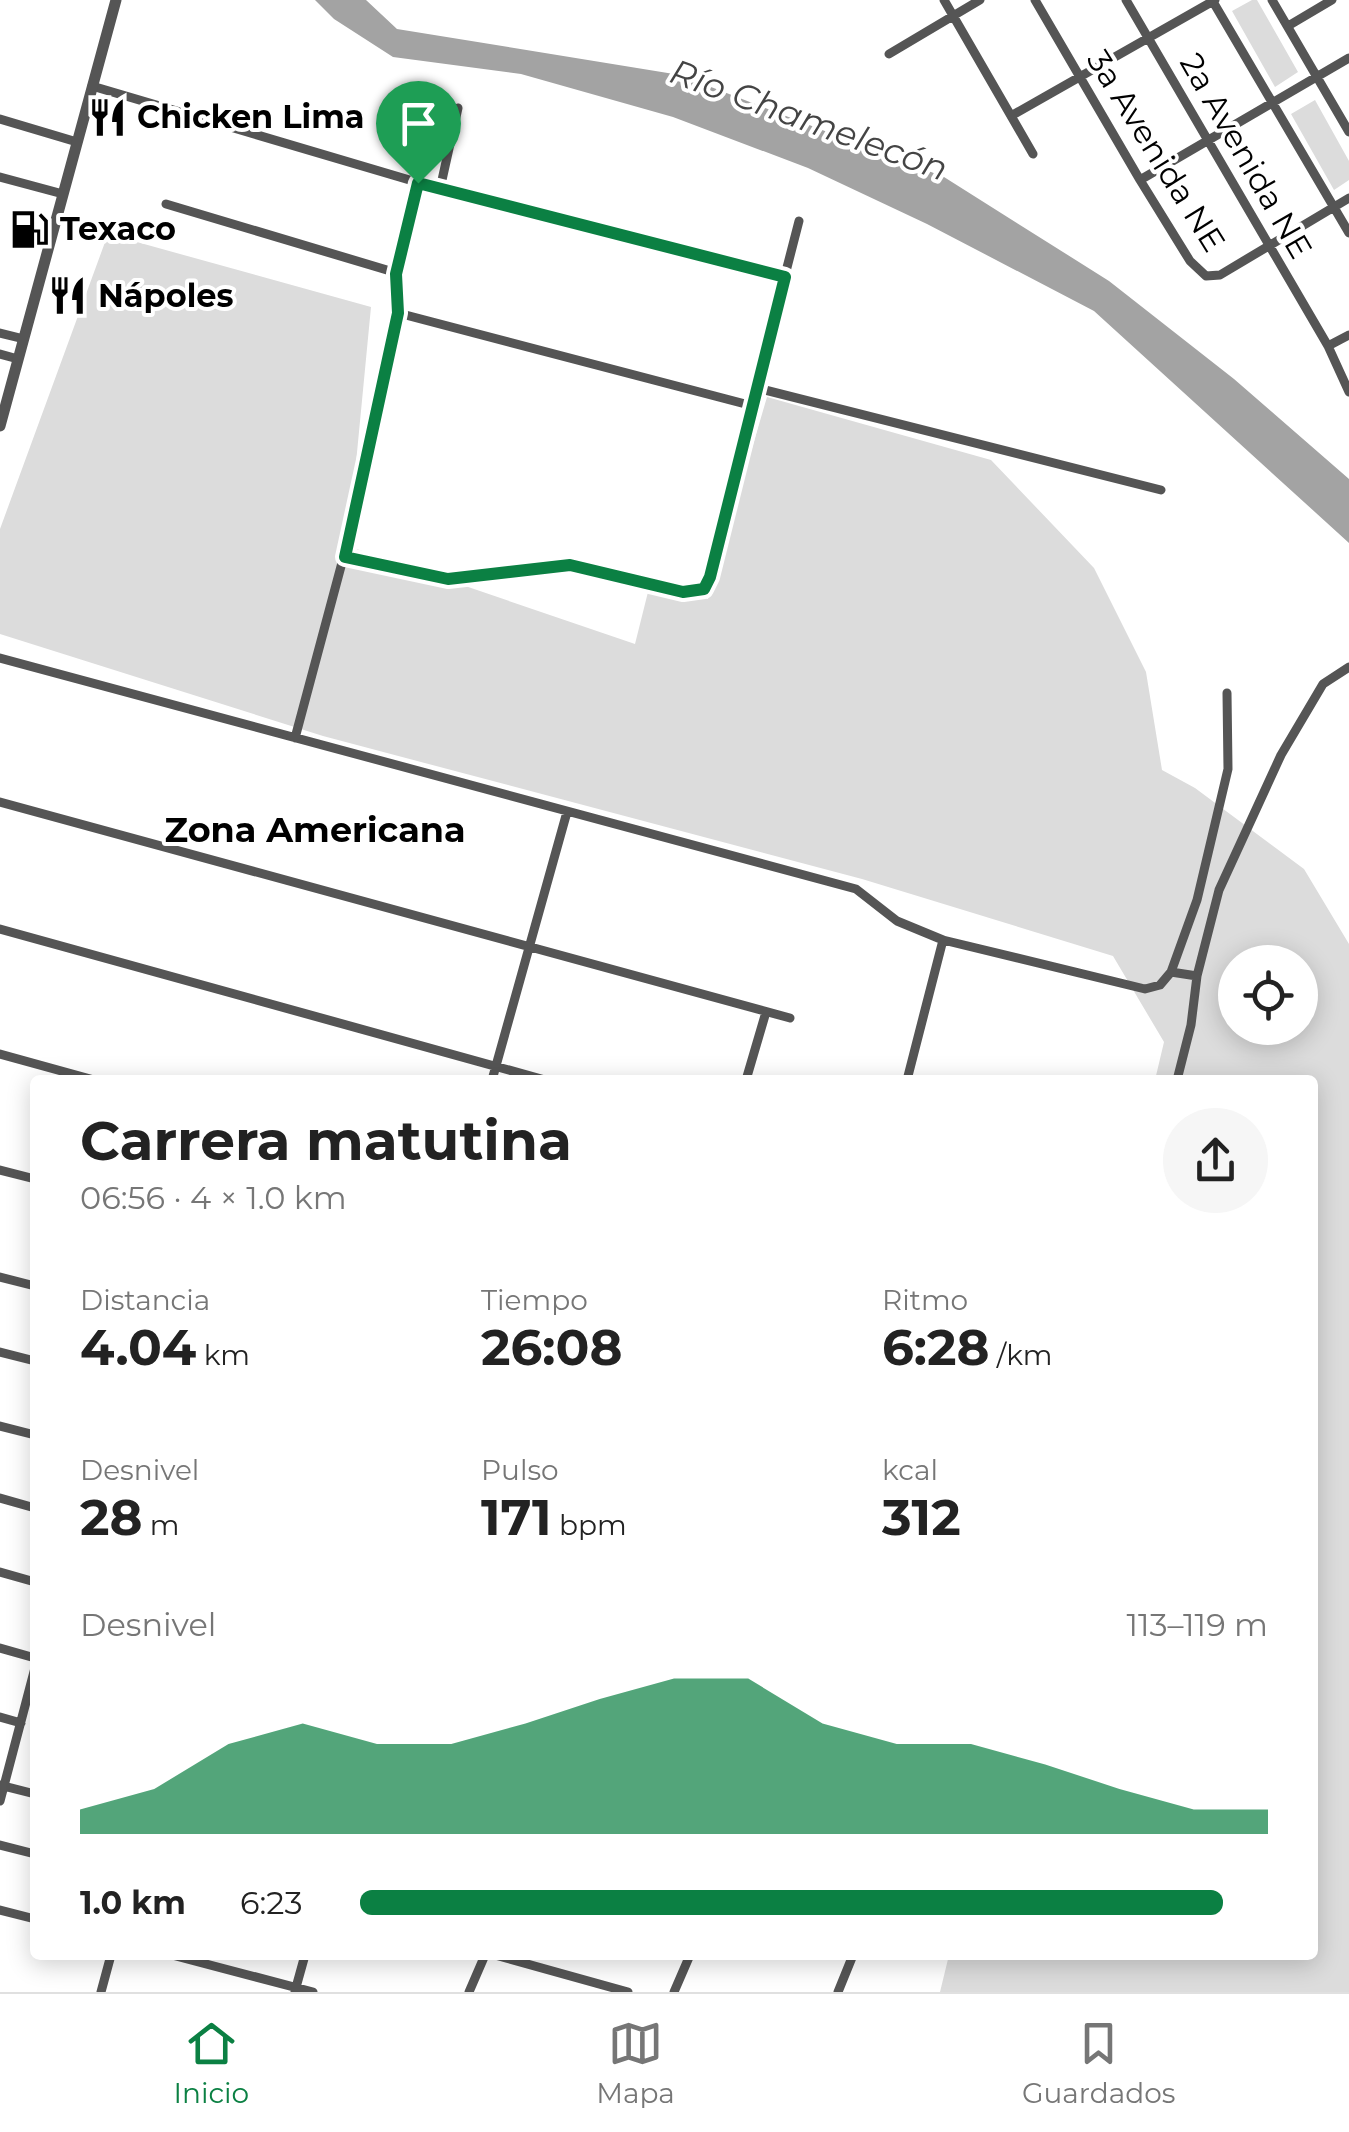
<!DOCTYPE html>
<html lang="es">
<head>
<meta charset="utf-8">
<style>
  body { margin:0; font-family:Montserrat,sans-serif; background:#f6f6f6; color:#222; height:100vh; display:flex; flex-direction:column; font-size:38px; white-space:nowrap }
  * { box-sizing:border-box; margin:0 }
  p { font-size:32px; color:#767676 }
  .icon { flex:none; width:55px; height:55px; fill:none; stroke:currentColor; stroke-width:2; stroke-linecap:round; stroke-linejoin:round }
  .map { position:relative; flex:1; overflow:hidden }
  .sheet { position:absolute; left:30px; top:1075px; width:1288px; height:885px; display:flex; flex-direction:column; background:#fff; border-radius:10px; box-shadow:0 5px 25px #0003 }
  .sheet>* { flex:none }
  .controls { position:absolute; left:1218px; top:945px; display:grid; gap:20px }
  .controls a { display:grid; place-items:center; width:100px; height:100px; border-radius:50%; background:#fff; box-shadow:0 5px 25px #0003; font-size:50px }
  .pin { position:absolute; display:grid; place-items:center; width:85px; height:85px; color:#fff; margin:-102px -42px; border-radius:50% 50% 50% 0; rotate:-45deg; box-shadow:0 0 10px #0007 }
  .pin .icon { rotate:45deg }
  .round { display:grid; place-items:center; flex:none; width:105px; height:105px; border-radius:52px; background:#f6f6f6 }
  .head { display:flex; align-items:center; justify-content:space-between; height:170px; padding:0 50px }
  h1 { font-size:55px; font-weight:700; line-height:75px }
  .stats { display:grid; grid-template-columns:repeat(3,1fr); gap:15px; height:170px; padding:10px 50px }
  .stats div { display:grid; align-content:center }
  .stats b { font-size:50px; font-weight:700 }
  .stats small { font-size:28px; font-weight:400 }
  .stats p { font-size:28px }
  .chart { height:280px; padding:20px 50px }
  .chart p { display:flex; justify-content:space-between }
  .chart svg { width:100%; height:180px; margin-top:10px; fill:#0b8043; opacity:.7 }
  ul { padding:0 50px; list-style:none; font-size:32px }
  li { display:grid; grid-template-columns:160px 120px 1fr; align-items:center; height:75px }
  li i { height:25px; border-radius:12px; background:#0b8043 }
  .menu { display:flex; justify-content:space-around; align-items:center; height:140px; border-top:2px solid #e0e0e0; background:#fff; font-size:28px; color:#767676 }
  .menu a { display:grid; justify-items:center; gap:5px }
  .menu .active { color:#0b8043 }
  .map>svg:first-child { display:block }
  .green { fill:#dcdcdc; fill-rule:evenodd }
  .water { fill:#a3a3a3 }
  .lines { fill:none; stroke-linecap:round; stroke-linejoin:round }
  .minor { stroke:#555; stroke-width:9 }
  .tertiary { stroke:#555; stroke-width:11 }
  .route-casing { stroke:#fff; stroke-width:20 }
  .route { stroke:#0b8043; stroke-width:12 }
  .labels { text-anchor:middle; stroke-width:8; stroke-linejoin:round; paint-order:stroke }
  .poi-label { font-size:32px; font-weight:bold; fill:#000; stroke:#fff; text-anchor:start }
  .street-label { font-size:32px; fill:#000; stroke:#fff }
  .water-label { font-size:35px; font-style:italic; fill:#444; stroke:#fff }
  .neighbourhood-label { font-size:35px; font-weight:bold; fill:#000; stroke:#fff }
</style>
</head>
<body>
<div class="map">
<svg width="1349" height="1992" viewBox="0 0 1349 1992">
  <rect width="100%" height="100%" fill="#fff"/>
  <path class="green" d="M1252 0H1257L1298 72 1275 87 1232 11Z
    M1315 100 1349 161V180L1334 190 1291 114Z
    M108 234 371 307 348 546 635 644 650 584 708 599 767 397 991 460 1094 568 1146 672 1162 770 1195 788 1304 869 1349 944V1992H940L949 1955H1312V1080H1155L1164 1042 1113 956 862 879 323 736 0 634V529ZM1235 962H1300V1028H1235Z"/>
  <path class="water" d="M315 0H366L397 29 680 75 944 177 1109 281 1234 379 1349 479V543L1094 311 927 224 808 168 673 117 521 74 393 57 334 19Z"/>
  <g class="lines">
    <path class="minor" d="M944 0 1033 154
      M1035 0 1140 180 1190 261 1206 276 1220 275 1349 198
      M1126 0 1328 346 1349 392
      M1212 0 1349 233
      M1272 0 1349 132
      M1288 26 1332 0
      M889 54 980 0
      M92 86 440 189 785 277
      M1011 116 1215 0
      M0 119 77 142
      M0 177 63 194
      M1140 180 1349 58
      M440 189 458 108
      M166 204 397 273
      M398 313 753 406
      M0 333 24 339
      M1328 346 1349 335
      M0 354 18 359
      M757 388 1161 490
      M345 557 448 579 570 565 683 592 704 589 799 221
      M0 658 856 889 897 921 943 940 907 1080
      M295 738 362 488 398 313 397 273 418 183
      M0 802 790 1018
      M0 929 545 1080
      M943 940 1145 989 1160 985 1171 972 1197 900 1228 769 1227 693
      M1171 972 1197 976 1191 1025 1177 1080
      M1197 976 1219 890 1281 755 1323 684 1349 667
      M0 1054 94 1080
      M492 1080 567 812
      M746 1080 766 1012
      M0 1170 35 1179
      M0 1277 35 1286
      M0 1352 35 1361
      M0 1426 35 1435
      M0 1498 35 1508
      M0 1572 35 1582
      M0 1648 35 1658
      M0 1717 21 1723
      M0 1785 35 1794
      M0 1801 35 1668
      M0 1845 35 1854
      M0 1910 35 1919
      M172 1955 313 1992
      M495 1955 628 1992
      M295 1991 305 1955
      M101 1992 111 1955
      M469 1992 485 1955
      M674 1992 690 1955
      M838 1992 853 1955"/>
    <path class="tertiary" d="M0 426 116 0"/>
  </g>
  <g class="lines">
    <defs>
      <path id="route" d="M418 183 785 277 710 577 704 589 683 592 570 565 448 579 345 557 398 313 396 274Z"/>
    </defs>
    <use href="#route" class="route-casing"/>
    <use href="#route" class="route"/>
  </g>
  <defs>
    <symbol id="restaurant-bare" viewBox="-9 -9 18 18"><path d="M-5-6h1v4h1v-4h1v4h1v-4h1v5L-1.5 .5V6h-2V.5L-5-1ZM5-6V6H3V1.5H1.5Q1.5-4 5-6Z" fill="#000" stroke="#fff" stroke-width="2.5" paint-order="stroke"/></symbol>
    <symbol id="fuel-bare" viewBox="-9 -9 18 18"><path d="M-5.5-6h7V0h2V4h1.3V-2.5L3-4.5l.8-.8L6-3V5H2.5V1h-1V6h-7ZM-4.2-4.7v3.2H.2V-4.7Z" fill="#000" stroke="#fff" stroke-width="2.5" paint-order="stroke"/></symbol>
  </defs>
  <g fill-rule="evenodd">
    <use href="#restaurant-bare" x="80" y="90" width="55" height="55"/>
    <use href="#fuel-bare" x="2" y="202" width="55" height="55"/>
    <use href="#restaurant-bare" x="40" y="268" width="55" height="55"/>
  </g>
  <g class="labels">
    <g class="poi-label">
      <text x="137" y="128">Chicken Lima</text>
      <text x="60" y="240">Texaco</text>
      <text x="98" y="307">Nápoles</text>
    </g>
    <g class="street-label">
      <text transform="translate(1156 151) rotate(58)" y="11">3a Avenida NE</text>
      <text transform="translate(1246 156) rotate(60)" y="11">2a Avenida NE</text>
    </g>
    <g class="water-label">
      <text transform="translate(809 120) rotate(20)" y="12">Río Chamelecón</text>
    </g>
    <g class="neighbourhood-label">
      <text x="315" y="842">Zona Americana</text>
    </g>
  </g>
</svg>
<div class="controls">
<a><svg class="icon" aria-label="locate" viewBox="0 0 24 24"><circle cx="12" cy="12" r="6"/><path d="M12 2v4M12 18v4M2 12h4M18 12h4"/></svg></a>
</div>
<div class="pin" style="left:418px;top:183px;background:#1e9e55"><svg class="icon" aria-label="arrive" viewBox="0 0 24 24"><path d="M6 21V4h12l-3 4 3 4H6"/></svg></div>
<section class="sheet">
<div class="head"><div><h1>Carrera matutina</h1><p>06:56 · 4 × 1.0 km</p></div><a class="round"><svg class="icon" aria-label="share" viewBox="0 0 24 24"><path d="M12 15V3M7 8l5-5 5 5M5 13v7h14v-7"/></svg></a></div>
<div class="stats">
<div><p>Distancia</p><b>4.04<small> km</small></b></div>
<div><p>Tiempo</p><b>26:08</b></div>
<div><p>Ritmo</p><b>6:28<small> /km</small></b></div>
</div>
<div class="stats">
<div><p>Desnivel</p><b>28<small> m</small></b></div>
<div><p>Pulso</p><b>171<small> bpm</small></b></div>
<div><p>kcal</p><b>312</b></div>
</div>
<div class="chart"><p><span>Desnivel</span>113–119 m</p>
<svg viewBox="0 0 160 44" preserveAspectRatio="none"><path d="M0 44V38L10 33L20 22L30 17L40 22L50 22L60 17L70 11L80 6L90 6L100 17L110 22L120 22L130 27L140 33L150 38L160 38V44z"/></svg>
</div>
<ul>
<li><b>1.0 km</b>6:23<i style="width:95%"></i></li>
</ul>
</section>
</div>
<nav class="menu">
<a class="active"><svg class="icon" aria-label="home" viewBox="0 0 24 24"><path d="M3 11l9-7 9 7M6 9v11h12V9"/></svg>Inicio</a>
<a><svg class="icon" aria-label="map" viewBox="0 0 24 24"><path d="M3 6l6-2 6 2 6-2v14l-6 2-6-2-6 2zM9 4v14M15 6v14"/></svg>Mapa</a>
<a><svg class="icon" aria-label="saved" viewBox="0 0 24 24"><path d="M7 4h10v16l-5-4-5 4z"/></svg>Guardados</a>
</nav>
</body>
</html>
